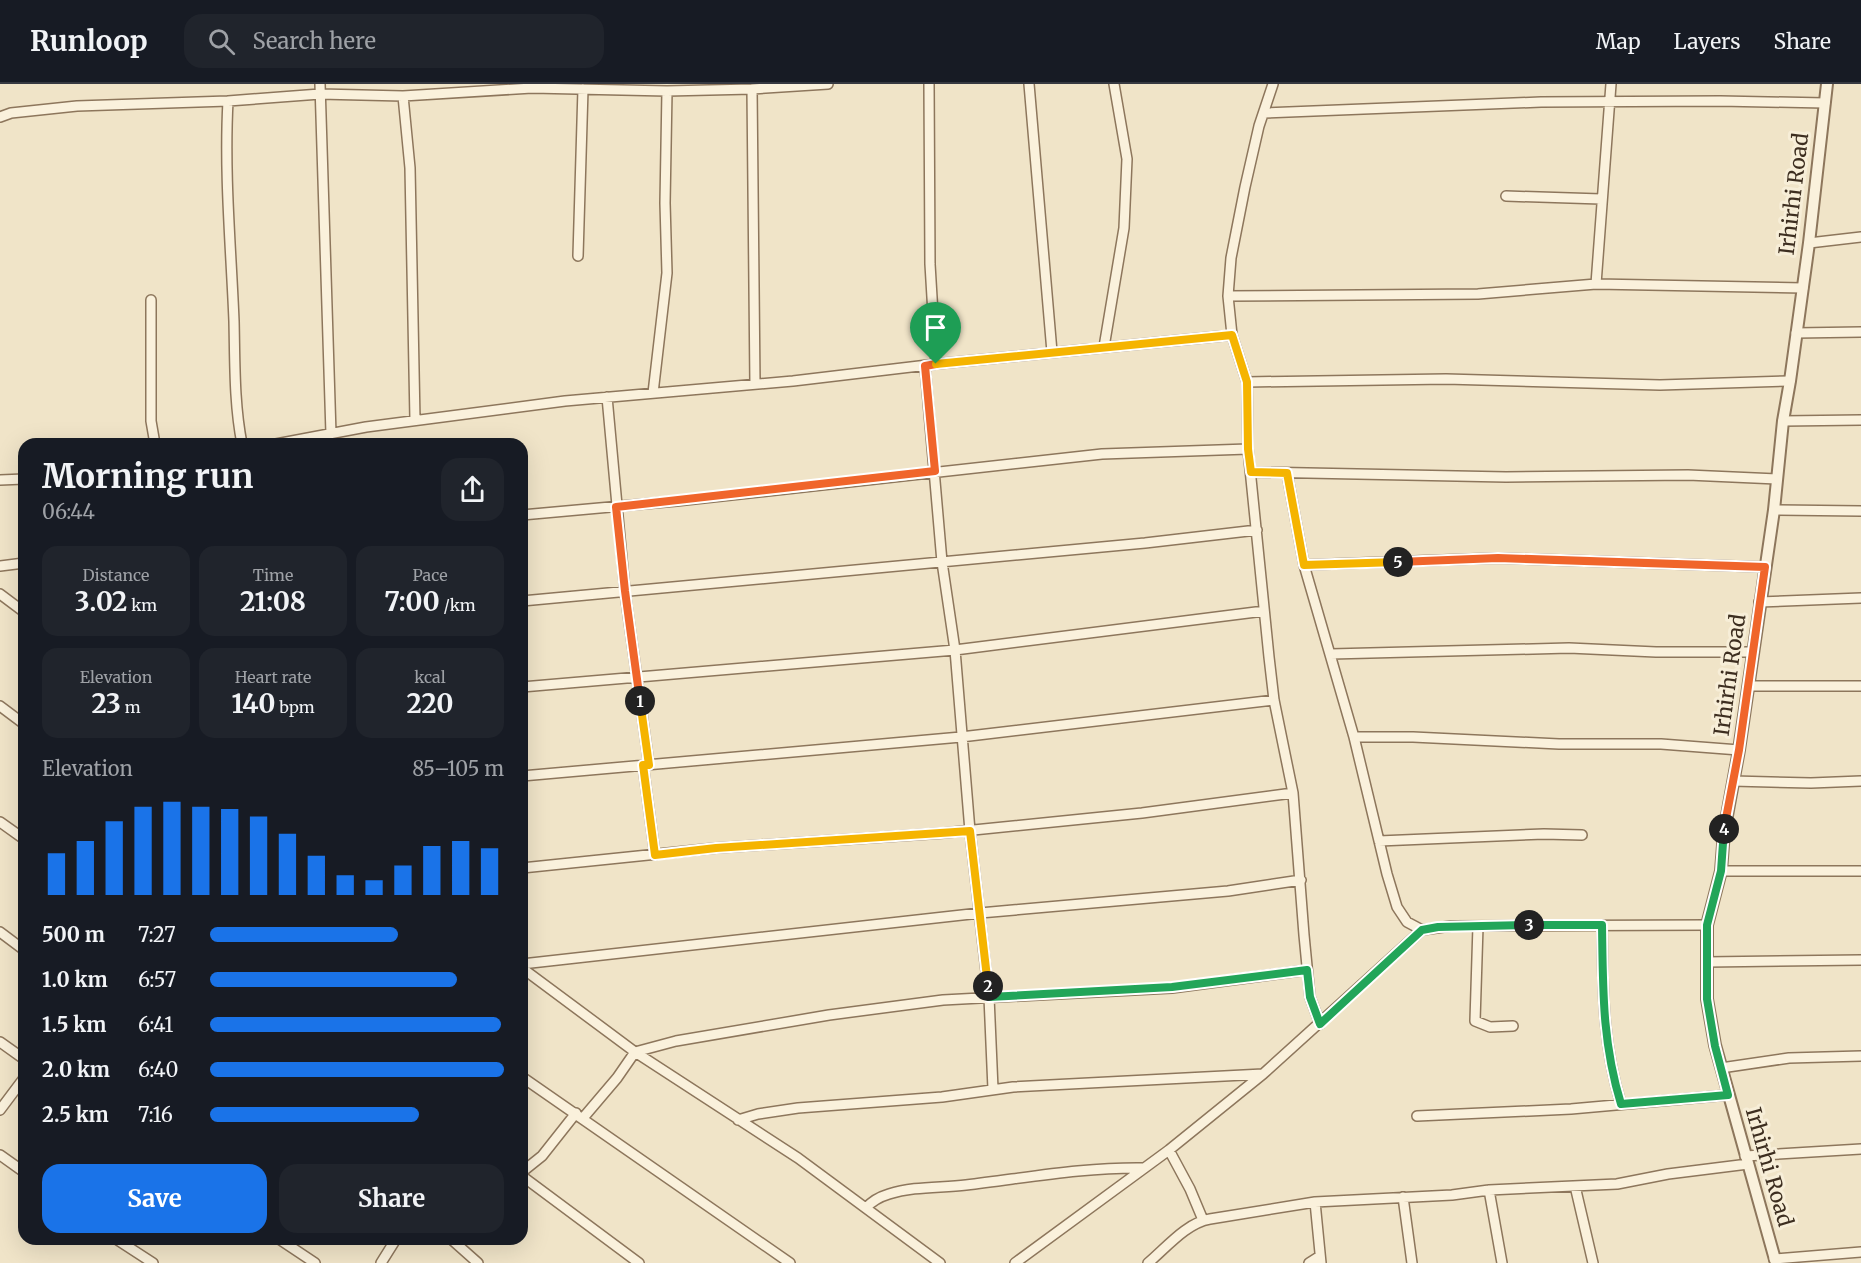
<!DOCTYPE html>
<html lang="en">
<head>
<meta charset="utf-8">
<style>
  body { margin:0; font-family:Merriweather,serif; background:#20242c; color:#f1f3f6; height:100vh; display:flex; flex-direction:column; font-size:22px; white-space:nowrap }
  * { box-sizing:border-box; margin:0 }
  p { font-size:20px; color:#9ea1a6 }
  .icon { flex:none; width:33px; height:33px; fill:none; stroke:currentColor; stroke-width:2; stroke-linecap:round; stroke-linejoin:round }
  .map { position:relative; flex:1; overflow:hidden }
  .panel { position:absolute; left:18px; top:354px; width:510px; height:807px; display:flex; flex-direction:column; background:#171b24; border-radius:18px; box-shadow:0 6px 24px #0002 }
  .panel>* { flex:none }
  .pin { position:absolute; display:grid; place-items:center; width:51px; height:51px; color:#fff; margin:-62px -26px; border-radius:50% 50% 50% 0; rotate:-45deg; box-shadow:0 0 6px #0007 }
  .pin .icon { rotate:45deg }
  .km { position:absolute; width:30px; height:30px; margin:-15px; border-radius:50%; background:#222; color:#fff; font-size:16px; line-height:30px; text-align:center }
  .round { display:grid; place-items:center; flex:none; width:63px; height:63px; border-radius:18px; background:#20242c }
  .head { display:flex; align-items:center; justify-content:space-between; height:102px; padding:0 24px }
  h1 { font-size:33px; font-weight:700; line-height:45px }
  .metrics { display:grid; grid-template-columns:repeat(3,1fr); gap:9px; height:102px; padding:6px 24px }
  .metrics div { display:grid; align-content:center; border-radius:15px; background:#20242c; text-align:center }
  .metrics b { font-size:26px; font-weight:700 }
  .metrics small { font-size:16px; font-weight:400 }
  .metrics p { font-size:16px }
  .chart { height:168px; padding:12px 24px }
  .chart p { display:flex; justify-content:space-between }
  .chart svg { width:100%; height:108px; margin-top:6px; stroke:#1a73e8; stroke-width:6 }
  .action { display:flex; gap:12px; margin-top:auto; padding:12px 24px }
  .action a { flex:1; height:69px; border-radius:18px; background:#1a73e8; color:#fff; font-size:24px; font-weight:700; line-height:69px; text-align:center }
  .action a+a { background:#20242c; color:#f1f3f6 }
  ul { padding:0 24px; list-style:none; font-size:20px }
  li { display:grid; grid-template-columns:96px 72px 1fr; align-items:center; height:45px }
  li i { height:15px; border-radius:8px; background:#1a73e8 }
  header { display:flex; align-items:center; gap:36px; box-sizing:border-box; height:84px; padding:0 30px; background:#171b24; border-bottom:2px solid #363941 }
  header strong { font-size:28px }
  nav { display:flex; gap:33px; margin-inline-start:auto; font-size:21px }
  .search { width:420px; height:54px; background:#20242c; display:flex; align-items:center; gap:15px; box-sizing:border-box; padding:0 21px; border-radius:18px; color:#9ea1a6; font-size:22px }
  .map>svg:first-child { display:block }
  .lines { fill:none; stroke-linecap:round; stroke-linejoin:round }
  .minor-casing { stroke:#8d765c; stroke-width:12 }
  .tertiary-casing { stroke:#8d765c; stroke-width:14 }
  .minor { stroke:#faf1dc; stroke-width:9 }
  .tertiary { stroke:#faf1dc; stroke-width:10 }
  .split-1-casing { stroke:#fff; stroke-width:12 }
  .split-2-casing { stroke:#fff; stroke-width:12 }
  .split-3-casing { stroke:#fff; stroke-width:12 }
  .split-4-casing { stroke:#fff; stroke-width:12 }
  .split-5-casing { stroke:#fff; stroke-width:12 }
  .split-6-casing { stroke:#fff; stroke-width:12 }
  .split-1 { stroke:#f0652b; stroke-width:8 }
  .split-2 { stroke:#f5b400; stroke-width:8 }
  .split-3 { stroke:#22a559; stroke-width:8 }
  .split-4 { stroke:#22a559; stroke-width:8 }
  .split-5 { stroke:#f0652b; stroke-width:8 }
  .split-6 { stroke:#f5b400; stroke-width:8 }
  .labels { text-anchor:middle; stroke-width:6; stroke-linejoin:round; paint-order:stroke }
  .street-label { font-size:21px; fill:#3d2e20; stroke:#f7eed8 }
</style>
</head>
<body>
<header>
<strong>Runloop</strong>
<div class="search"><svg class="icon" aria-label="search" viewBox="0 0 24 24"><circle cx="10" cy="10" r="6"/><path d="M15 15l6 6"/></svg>Search here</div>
<nav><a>Map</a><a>Layers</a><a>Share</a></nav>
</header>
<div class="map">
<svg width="1861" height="1179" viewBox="0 0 1861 1179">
  <rect width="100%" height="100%" fill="#f0e4c8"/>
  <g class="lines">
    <defs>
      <path id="minor" d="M320 0 331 350
        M929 0 930 180 936 280
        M1029 0 1052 268
        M1273 0 1259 42 1245 103 1231 174 1228 212 1232 251 1247 298 1248 365 1269 573 1274 616 1293 709 1304 851 1310 913 1320 940
        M752 5 828 0
        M1264 29 1541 18 1720 17 1825 19
        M0 33 11 29 77 22 228 17
        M1506 112 1601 115
        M1809 159 1861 153
        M578 172 583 5
        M1596 200 1611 0
        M1228 212 1478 210 1596 200 1803 204
        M151 216V337L155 360
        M1796 249 1861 248
        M1104 263 1124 144 1127 75 1114 0
        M925 282 942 478 955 566 970 747 989 913 993 1005
        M1247 298 1446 295 1660 301 1790 297
        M653 309 667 189 665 119 667 7
        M607 313 625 508 649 681
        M415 336 410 84 403 12 532 4 667 7 752 5 755 300
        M1783 337 1861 336
        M242 360C234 319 235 278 234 237 231 163 224 90 228 17L320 10 403 12
        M276 360 366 343 565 317 793 297 936 280 1232 251
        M1251 388 1506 393 1688 391 1777 395
        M1287 389 1304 481 1354 653 1387 790 1397 823 1407 838 1422 846
        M0 396 24 395
        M1774 426 1861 427
        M522 431 677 417 1102 370 1248 365
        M1304 481 1498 474 1765 483
        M0 482 24 479
        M0 510 24 528
        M522 517 1145 459 1257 446
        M1759 518 1861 514
        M1331 570 1569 564 1656 568H1753
        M1748 602H1861
        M522 603 955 566 1264 527
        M0 622 24 640
        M1354 653H1413L1559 660H1661L1739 666
        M643 681 655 771
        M522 692 961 653 1274 616
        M1733 697 1811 699 1861 697
        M0 738 24 755
        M1379 757 1544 750 1582 751
        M522 784 716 764 944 749 1142 729 1293 709
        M1721 787H1861
        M1602 841C1603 904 1602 958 1621 1020
        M1478 842 1475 937 1490 943 1513 942
        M0 848 24 866
        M1707 878 1861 876
        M522 880 980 829 1228 807 1301 796
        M522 884 635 968 798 1074 940 1179
        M0 958 24 975
        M1721 984 1789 974 1861 972
        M522 993 790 1179
        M0 1026 24 994
        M1417 1032 1571 1025 1728 1011
        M583 1034 617 994 635 968 676 957 829 931 943 916 1172 904 1307 886
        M738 1036 758 1030 798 1024 942 1013 1013 1003 1263 990
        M1169 1066 1190 1105 1203 1136
        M0 1071 24 1088
        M1745 1072 1861 1065
        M522 1088 542 1072 576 1029
        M522 1092 639 1179
        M1575 1102 1593 1179
        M1489 1106 1502 1179
        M1403 1113 1412 1179
        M1315 1118 1321 1179
        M866 1124C872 1117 879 1113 889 1110 914 1102 941 1104 966 1101 1026 1094 1084 1083 1144 1084
        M116 1155 153 1179
        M279 1155 315 1179
        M451 1155 478 1179
        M1774 1175 1861 1168
        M381 1179 396 1155
        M1015 1179 1169 1066 1263 990 1422 846 1451 842 1707 841
        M1148 1179C1166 1164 1186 1139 1210 1135L1315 1118 1452 1111 1489 1106 1617 1100 1668 1090 1748 1080
        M1309 1179 1320 1172"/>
      <path id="tertiary" d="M1776 1179 1715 961 1707 915V841L1721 787 1724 748 1739 666 1774 426 1783 337 1790 297 1809 159 1827 0"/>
    </defs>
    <use href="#minor" class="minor-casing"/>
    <use href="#tertiary" class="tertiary-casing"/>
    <use href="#minor" class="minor"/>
    <use href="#tertiary" class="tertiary"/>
  </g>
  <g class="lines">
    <defs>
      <path id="split-1" d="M640 617 625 507 616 423 935 387 925 282 936 280"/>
      <path id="split-2" d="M640 617 649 681H643L655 771 716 764 970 747 988 902"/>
      <path id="split-3" d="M988 902 989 913 1172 903 1307 886 1310 913 1320 940 1422 846 1438 843 1529 841"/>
      <path id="split-4" d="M1529 841H1602C1603 904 1602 958 1621 1020L1728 1011 1715 962 1707 915V841L1721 787 1724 745"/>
      <path id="split-5" d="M1398 478 1498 474 1765 483 1739 666 1724 745"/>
      <path id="split-6" d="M936 280 1232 251 1247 298 1248 365 1251 388 1287 389 1304 481 1398 478"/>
    </defs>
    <use href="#split-1" class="split-1-casing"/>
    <use href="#split-2" class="split-2-casing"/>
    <use href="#split-3" class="split-3-casing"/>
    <use href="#split-4" class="split-4-casing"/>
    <use href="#split-5" class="split-5-casing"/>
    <use href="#split-6" class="split-6-casing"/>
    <use href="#split-1" class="split-1"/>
    <use href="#split-2" class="split-2"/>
    <use href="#split-3" class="split-3"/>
    <use href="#split-4" class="split-4"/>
    <use href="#split-5" class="split-5"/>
    <use href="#split-6" class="split-6"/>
  </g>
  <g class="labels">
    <g class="street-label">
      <text transform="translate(1794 110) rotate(-83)" y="7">Irhirhi Road</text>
      <text transform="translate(1730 591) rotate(-82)" y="7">Irhirhi Road</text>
      <text transform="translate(1769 1083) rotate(74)" y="7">Irhirhi Road</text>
    </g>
  </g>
</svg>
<div class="pin" style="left:936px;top:280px;background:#1e9e55"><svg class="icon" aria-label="arrive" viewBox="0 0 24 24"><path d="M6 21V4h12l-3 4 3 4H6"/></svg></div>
<b class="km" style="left:640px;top:617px">1</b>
<b class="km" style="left:988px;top:902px">2</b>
<b class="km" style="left:1529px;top:841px">3</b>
<b class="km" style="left:1724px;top:745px">4</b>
<b class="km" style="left:1398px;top:478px">5</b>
<section class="panel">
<div class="head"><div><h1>Morning run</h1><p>06:44</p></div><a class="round"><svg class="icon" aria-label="share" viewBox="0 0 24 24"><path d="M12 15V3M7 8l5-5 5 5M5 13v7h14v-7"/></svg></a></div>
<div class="metrics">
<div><p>Distance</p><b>3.02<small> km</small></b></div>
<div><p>Time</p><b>21:08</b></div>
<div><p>Pace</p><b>7:00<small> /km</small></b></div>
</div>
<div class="metrics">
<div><p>Elevation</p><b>23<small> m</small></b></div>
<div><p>Heart rate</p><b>140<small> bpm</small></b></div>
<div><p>kcal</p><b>220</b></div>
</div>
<div class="chart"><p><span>Elevation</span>85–105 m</p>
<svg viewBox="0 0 160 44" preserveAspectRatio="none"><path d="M5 44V27M15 44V22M25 44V14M35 44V8M45 44V6M55 44V8M65 44V9M75 44V12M85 44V19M95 44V28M105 44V36M115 44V38M125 44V32M135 44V24M145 44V22M155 44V25"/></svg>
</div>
<ul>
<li><b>500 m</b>7:27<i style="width:64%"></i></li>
<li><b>1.0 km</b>6:57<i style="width:84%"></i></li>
<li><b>1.5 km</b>6:41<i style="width:99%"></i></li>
<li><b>2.0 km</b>6:40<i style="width:100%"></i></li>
<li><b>2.5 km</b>7:16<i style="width:71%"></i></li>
</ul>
<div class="action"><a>Save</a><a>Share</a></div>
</section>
</div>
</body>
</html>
